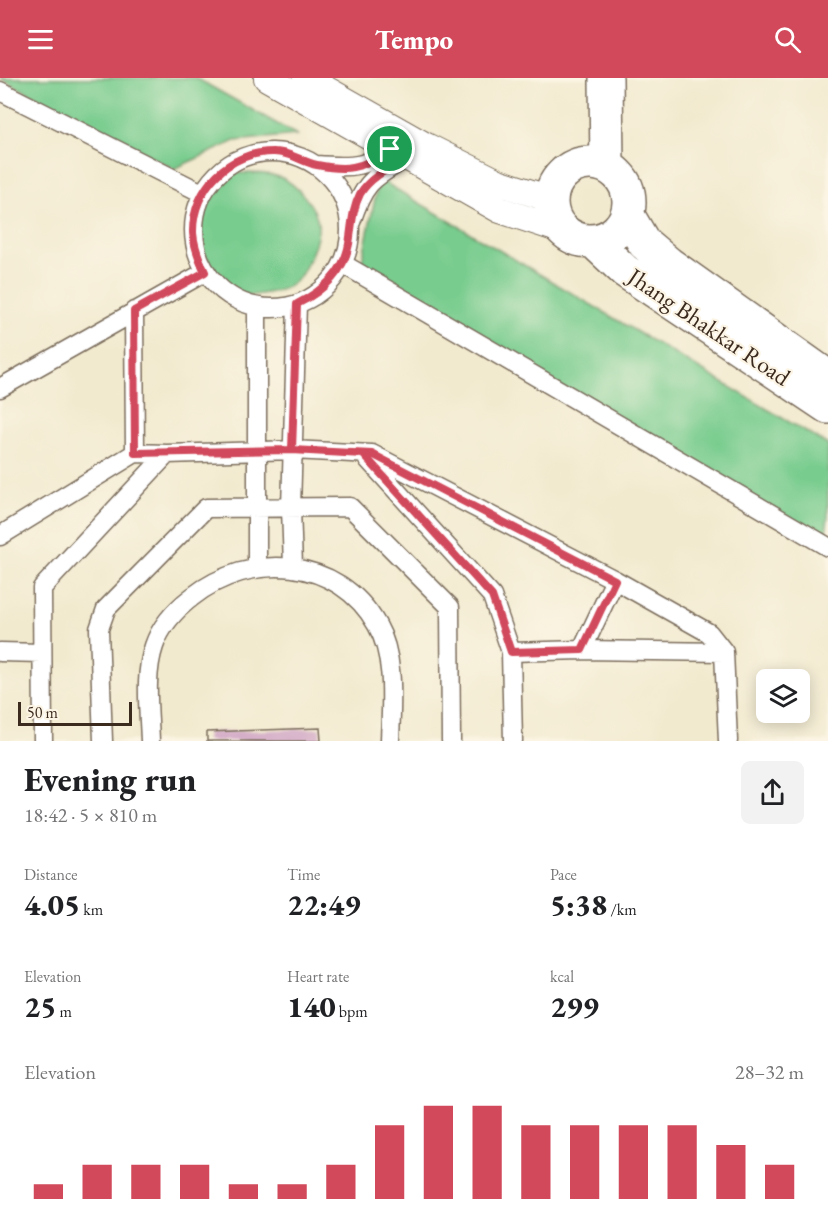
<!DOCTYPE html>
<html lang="en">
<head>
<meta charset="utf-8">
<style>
  body { margin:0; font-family:"EB Garamond",serif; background:#f2f2f2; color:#202124; height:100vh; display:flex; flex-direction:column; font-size:22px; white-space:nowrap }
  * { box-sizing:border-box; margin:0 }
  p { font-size:20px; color:#757577 }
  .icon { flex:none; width:33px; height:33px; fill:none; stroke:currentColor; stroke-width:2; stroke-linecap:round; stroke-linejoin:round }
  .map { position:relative; height:663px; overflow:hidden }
  .sheet { display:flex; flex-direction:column; background:#fff; flex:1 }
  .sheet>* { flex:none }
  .fabs { position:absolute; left:756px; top:591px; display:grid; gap:12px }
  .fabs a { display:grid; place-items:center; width:54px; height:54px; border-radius:9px; background:#fff; box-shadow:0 3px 15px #0003; font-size:30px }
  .scale { position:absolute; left:18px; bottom:15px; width:114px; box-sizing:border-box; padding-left:6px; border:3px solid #3b2a1e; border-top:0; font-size:16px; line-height:21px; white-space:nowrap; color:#3b2a1e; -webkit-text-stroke:4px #fcf5e5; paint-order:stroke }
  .pin { position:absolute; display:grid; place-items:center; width:51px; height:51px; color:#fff; margin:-26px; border:3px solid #fff; border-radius:50%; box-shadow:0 2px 6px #0007 }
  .round { display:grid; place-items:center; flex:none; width:63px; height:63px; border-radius:9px; background:#f2f2f2 }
  .summary { display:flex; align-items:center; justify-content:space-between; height:102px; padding:0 24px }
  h1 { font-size:33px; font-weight:800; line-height:45px }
  .figures { display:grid; grid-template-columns:repeat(3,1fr); gap:9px; height:102px; padding:6px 24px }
  .figures div { display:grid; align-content:center }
  .figures b { font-size:30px; font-weight:800 }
  .figures small { font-size:16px; font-weight:400 }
  .figures p { font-size:16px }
  .chart { height:168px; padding:12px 24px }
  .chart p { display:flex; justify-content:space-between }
  .chart svg { width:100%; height:108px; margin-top:6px; stroke:#d1495b; stroke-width:6 }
  header { display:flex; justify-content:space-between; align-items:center; height:78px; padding:0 24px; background:#d1495b; color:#fff; font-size:27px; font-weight:800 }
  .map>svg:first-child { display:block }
  .green { fill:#78cc8e; stroke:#5a7b56; stroke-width:1.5 }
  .building { fill:#d0a6c5 }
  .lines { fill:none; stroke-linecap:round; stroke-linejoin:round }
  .street-casing { stroke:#7b6d5c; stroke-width:21 }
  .secondary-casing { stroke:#7b6d5c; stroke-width:28 }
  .highway-casing { stroke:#7b6d5c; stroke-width:36 }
  .street { stroke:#fff; stroke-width:18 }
  .secondary { stroke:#fff; stroke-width:26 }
  .highway { stroke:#fff; stroke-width:33 }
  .route-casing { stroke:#fff; stroke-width:12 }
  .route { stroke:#d1495b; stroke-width:8 }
  .labels { text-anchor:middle; stroke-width:4.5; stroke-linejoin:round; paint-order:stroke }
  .street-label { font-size:24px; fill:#3b2a1e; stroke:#fcf5e5 }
</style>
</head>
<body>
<header><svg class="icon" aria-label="menu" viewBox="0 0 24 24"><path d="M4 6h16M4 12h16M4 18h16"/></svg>Tempo<svg class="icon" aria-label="search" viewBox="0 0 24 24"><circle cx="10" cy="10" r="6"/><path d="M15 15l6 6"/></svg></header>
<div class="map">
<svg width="828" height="663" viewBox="0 0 828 663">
  <rect width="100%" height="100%" fill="#fcf5e5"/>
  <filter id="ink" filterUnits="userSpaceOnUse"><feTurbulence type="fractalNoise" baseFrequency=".0167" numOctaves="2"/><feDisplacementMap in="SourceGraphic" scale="12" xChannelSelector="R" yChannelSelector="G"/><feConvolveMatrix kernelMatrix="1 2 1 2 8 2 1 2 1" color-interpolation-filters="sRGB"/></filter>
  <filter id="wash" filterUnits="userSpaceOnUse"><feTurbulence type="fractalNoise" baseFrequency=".008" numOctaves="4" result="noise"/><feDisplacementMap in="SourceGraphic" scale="24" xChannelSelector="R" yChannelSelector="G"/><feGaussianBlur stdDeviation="1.35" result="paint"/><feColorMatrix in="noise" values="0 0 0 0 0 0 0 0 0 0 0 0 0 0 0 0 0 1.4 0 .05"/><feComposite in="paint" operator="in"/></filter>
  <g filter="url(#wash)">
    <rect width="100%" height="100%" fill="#f2eacf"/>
    <path class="green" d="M0 0H196L297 57 235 63 174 91Z
      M236 95C250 95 268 94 282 100 296 106 317 130 318 145 319 153 316 165 313 172 303 198 296 211 267 215 261 216 254 218 248 217 237 217 221 206 213 198 179 160 190 115 236 95Z
      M379 101 828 367V439L824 468 361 188Z"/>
    <g id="blocks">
      <path class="building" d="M320 650 321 663H207V654Z"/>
    </g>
  </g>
  <g filter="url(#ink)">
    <use href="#blocks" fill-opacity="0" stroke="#7b6d5c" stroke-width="1.5"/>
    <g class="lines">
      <defs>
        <path id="street" d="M0 13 202 115
          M194 152a78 78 0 1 1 156 0a78 78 0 1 1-156 0Z
          M316 87C356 90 365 90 398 66
          M351 144C366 97 377 99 415 75
          M343 186 828 469
          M257 229V490
          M134 233 135 375
          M0 310 205 194
          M364 377 492 518 511 574 513 663
          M0 458 135 375 167 376
          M293 488 291 430 297 226
          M582 572 615 502
          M0 574 42 575
          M511 574 582 572 724 574
          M43 663 42 510 167 376 292 372 372 376 615 502 709 555 724 574 728 663
          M103 663 99 551 106 531 206 430 350 429 450 529 451 663
          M150 663C149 633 144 597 154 568 161 547 175 532 192 519 250 473 338 478 377 547 396 580 391 626 390 663"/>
        <path id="secondary" d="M267 0 500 132 561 152
          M306 0 426 68 498 104 550 121"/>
        <path id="highway" d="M606 0 607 89
          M551 124a39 39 0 1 1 78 0a39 39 0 1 1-78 0Z
          M627 136 644 165 669 186 828 299
          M593 163 625 193 828 329"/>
      </defs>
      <use href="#street" class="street-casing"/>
      <use href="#secondary" class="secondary-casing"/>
      <use href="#highway" class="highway-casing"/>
      <use href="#street" class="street"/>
      <use href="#secondary" class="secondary"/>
      <use href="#highway" class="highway"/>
    </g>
  </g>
  <g class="lines" filter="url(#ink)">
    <defs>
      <path id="route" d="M390 71C378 78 367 87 353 89 343 91 327 89 317 87 302 84 291 74 274 74 230 73 192 110 193 155 194 169 199 181 205 194L134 233 135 375 292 372 372 376 615 502 582 572 511 574 492 518 363 376 292 372 297 226C323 213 344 195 349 166 352 148 352 132 360 116 370 99 391 89 407 80L390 71"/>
    </defs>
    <use href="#route" class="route-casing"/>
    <use href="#route" class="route"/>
  </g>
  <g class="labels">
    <g class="street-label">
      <text transform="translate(709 249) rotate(34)" y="8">Jhang Bhakkar Road</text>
    </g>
  </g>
</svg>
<div class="fabs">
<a><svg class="icon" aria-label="layers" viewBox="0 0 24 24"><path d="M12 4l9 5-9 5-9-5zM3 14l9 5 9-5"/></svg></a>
</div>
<div class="scale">50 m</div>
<div class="pin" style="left:390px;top:71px;background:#1e9e55"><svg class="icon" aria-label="arrive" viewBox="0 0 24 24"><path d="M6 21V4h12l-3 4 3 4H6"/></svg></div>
</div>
<section class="sheet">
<div class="summary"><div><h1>Evening run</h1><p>18:42 · 5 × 810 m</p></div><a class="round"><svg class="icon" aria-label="share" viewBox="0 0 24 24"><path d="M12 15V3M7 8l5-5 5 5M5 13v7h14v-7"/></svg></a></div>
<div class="figures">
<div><p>Distance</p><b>4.05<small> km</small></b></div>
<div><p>Time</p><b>22:49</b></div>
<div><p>Pace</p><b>5:38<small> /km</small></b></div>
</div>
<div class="figures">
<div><p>Elevation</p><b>25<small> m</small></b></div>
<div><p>Heart rate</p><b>140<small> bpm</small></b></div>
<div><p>kcal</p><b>299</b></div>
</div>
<div class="chart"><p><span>Elevation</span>28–32 m</p>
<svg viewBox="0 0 160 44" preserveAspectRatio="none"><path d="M5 44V38M15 44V30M25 44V30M35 44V30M45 44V38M55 44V38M65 44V30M75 44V14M85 44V6M95 44V6M105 44V14M115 44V14M125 44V14M135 44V14M145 44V22M155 44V30"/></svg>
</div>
</section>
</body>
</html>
